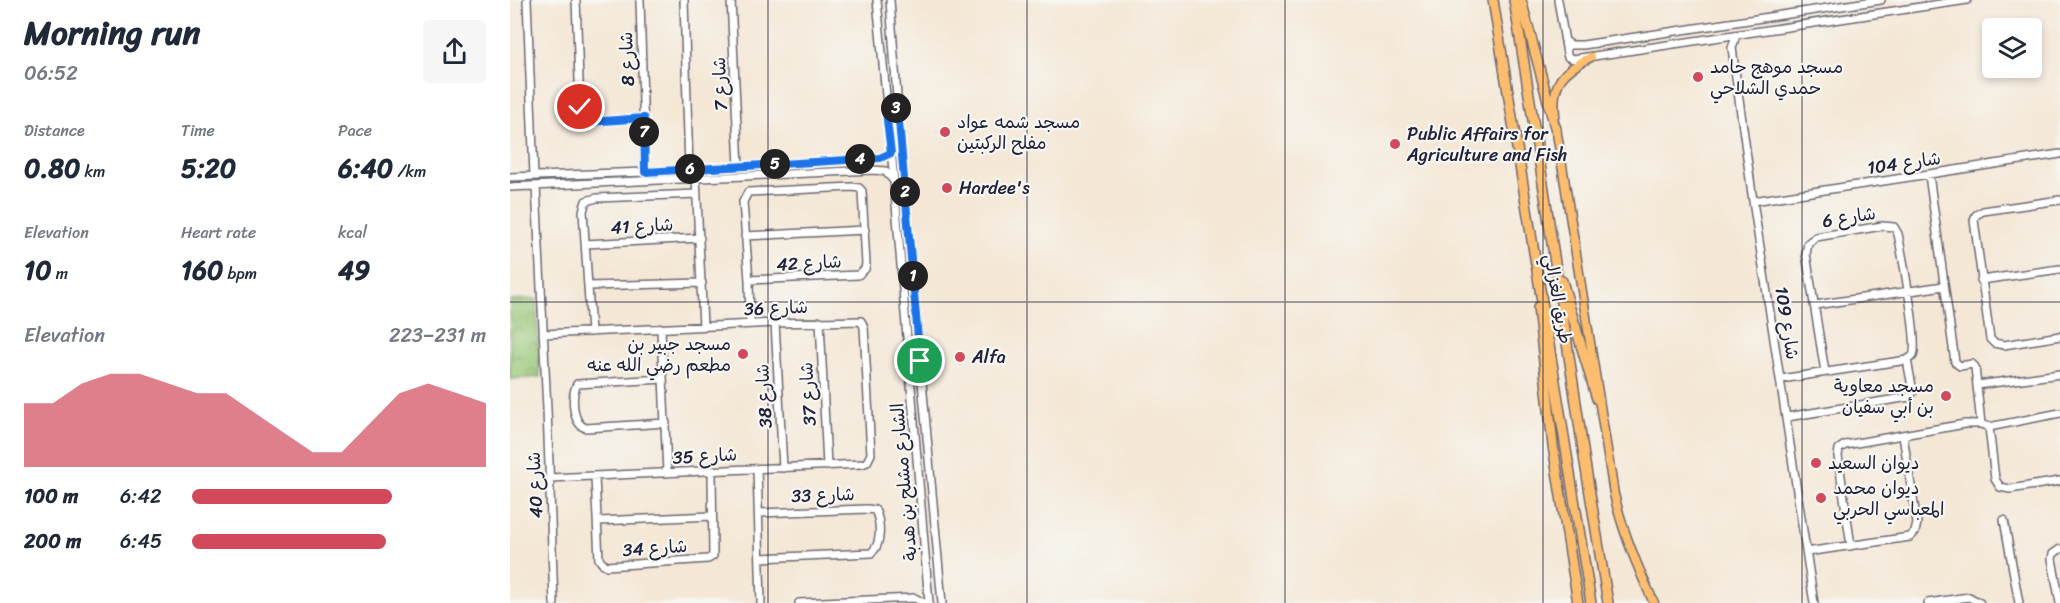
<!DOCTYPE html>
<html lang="en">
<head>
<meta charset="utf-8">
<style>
  body { margin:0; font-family:Sriracha,"Playpen Sans Arabic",sans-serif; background:#f6f6f7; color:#1f2937; height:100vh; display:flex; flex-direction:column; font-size:22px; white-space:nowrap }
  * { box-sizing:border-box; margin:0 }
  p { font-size:20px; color:#747a83 }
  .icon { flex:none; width:33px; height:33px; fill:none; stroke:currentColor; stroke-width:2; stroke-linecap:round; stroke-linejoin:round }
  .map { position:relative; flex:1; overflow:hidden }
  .drawer { display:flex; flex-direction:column; background:#fff; width:510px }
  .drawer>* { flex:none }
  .fabs { position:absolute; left:1472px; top:18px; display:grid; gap:12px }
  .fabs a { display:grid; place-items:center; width:60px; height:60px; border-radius:6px; background:#fff; box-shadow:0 3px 9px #0003; font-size:30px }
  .pin { position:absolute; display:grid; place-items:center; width:51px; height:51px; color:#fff; margin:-26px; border:3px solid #fff; border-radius:50%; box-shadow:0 2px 6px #0007 }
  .km { position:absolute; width:30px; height:30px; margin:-15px; border-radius:50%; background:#222; color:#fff; font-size:16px; line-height:30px; text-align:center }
  .round { display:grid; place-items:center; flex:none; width:63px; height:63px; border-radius:6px; background:#f6f6f7 }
  .head { display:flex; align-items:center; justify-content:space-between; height:102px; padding:0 24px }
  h1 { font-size:33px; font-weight:700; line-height:45px }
  .stats { display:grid; grid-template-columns:repeat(3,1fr); gap:9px; height:102px; padding:6px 24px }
  .stats div { display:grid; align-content:center }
  .stats b { font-size:26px; font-weight:700 }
  .stats small { font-size:16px; font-weight:400 }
  .stats p { font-size:16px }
  .chart { height:168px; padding:12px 24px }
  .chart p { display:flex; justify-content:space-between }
  .chart svg { width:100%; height:108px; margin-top:6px; fill:#d1495b; opacity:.7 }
  ul { padding:0 24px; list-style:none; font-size:20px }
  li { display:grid; grid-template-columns:96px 72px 1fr; align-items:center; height:45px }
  li i { height:15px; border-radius:8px; background:#d1495b }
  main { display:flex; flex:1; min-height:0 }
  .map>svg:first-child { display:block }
  .park { fill:url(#park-crowns); stroke:#5c7458; stroke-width:1.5 }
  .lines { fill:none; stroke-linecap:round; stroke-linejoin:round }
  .minor-casing { stroke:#6c6771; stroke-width:10 }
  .major-casing { stroke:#6c6771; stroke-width:11 }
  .highway-casing { stroke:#6c6771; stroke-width:12 }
  .minor { stroke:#fff; stroke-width:7 }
  .major { stroke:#fcbd6e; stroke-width:8 }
  .highway { stroke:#fcbd6e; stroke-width:9 }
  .route-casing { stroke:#fff; stroke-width:12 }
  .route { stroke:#1a73e8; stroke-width:8 }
  .grid { fill:none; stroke:#22223b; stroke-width:1.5; stroke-opacity:0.55 }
  .poi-dot { fill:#d1495b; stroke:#f6f6f2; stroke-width:2 }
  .labels { text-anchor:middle; stroke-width:4.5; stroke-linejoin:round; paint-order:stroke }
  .street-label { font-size:18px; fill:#22223b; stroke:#f6f6f2 }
  .poi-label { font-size:18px; fill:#22223b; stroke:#f6f6f2; text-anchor:start }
</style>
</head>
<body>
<main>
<section class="drawer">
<div class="head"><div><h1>Morning run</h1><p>06:52</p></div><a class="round"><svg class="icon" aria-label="share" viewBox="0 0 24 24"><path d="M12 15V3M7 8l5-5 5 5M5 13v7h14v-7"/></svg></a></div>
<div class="stats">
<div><p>Distance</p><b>0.80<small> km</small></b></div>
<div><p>Time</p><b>5:20</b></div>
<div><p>Pace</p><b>6:40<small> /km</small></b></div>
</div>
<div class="stats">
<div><p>Elevation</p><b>10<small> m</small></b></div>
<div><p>Heart rate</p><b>160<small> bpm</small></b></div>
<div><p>kcal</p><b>49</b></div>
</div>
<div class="chart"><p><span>Elevation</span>223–231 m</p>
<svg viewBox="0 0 160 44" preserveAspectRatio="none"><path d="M0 44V18L10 18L20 10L30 6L40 6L50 10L60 14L70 14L80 22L90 30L100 38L110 38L120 26L130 14L140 10L150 14L160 18V44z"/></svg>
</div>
<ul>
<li><b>100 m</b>6:42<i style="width:68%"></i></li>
<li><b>200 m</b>6:45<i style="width:66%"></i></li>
</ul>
</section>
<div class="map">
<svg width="1550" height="603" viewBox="0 0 1550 603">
  <defs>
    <pattern id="park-crowns" width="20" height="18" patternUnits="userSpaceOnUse" patternTransform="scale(1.5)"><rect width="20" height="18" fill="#96c675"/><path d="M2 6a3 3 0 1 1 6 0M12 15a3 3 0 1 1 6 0" fill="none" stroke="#7aa061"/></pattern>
  </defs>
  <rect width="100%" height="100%" fill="#f6f6f2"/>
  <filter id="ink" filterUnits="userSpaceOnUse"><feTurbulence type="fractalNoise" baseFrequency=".0167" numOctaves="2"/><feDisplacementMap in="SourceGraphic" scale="12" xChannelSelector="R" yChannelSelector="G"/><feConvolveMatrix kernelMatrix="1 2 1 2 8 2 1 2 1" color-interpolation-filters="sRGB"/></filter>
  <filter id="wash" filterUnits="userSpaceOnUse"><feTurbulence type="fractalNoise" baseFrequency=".008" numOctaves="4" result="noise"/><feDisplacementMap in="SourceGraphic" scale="24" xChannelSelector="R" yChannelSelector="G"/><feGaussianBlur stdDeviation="1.35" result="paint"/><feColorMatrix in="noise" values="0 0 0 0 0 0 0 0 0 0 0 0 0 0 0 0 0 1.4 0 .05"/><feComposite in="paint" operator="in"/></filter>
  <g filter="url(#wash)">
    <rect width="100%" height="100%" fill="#f4e7d5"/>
    <path class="park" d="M26 299 30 377 0 379V300Z"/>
  </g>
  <g filter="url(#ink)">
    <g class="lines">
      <defs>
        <path id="minor" d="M17 0 24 176
          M66 0 70 107 73 119 80 122 133 118
          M130 0 135 172
          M174 0 179 169
          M221 0 229 167
          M367 0 384 181 419 603
          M380 0 390 138 432 603
          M1048 0 1057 54 1058 57 1064 59 1457 0
          M1226 35 1222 48 1243 201 1304 603
          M1055 41 1061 45H1073L1371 0
          M1419 175 1445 362 1450 366 1462 364 1465 367 1471 424
          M0 177 135 172 370 158 381 153
          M186 178 193 326
          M26 186 37 409 44 603
          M0 187 363 170 375 171 383 180
          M1550 200 1473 211 1466 215 1464 220 1480 339 1484 343 1494 345 1550 336
          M1243 201 1550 154
          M235 236 355 230
          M75 244 190 238
          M239 280 348 275 355 269 356 264 352 191 349 188 342 187 238 192 233 202 239 280 240 324
          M1471 280 1550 269
          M78 286 192 283
          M1305 305 1434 286
          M310 321 317 466
          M265 323 273 468
          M151 328 157 473
          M81 332 73 211 76 201 87 198 187 194
          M33 334 265 323 351 321 354 327 361 454 357 462 352 464 39 478
          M153 379 67 384C61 396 62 424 76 428L156 423
          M1271 379 1397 360 1403 356C1409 343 1392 254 1388 234L1384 227 1372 226 1306 237 1298 243 1296 254 1315 372
          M1467 385 1550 374
          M1277 417 1399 397 1403 392 1397 360
          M1479 427 1485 479 1490 487 1500 489 1550 481
          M1479 427 1550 413
          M247 469 251 603
          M85 477 89 559 92 563 97 566 198 559 203 556 202 471
          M249 513 357 509 365 510C371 522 372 545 361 553L250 558
          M1494 520 1509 603
          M89 521 202 516
          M1341 546 1328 456 1329 449 1335 445 1455 424H1471L1479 427
          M1296 552 1400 537 1405 532 1407 523 1393 436
          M289 603 405 598 414 603
          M1418 603 1459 597 1470 603
          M1550 603 1542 559 1543 554 1550 549"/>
        <path id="major" d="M1045 114C1041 82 1054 70 1081 57
          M1046 127 1104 494C1113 533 1128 568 1144 603"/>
        <path id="highway" d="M983 0 1081 603
          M1004 0 1035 196 1075 463 1098 603
          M1011 0 1046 131
          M1052 281 1087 399
          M1028 307 1043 446 1068 603"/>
      </defs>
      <use href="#minor" class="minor-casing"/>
      <use href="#major" class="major-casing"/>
      <use href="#highway" class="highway-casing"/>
      <use href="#minor" class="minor"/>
      <use href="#major" class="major"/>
      <use href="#highway" class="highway"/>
    </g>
  </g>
  <g class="lines" filter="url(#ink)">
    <defs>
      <path id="route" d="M70 107 73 119 80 122 134 118 135 172 370 158 381 153 376 112 382 108 388 110 410 361"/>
    </defs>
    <use href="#route" class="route-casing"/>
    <use href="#route" class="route"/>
  </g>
  <path class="grid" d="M258 0V603M517 0V603M775 0V603M1033 0V603M1292 0V603M0 302H1550"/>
  <g class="poi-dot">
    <circle cx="1188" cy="77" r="6"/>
    <circle cx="435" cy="132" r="6"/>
    <circle cx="885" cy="144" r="6"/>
    <circle cx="437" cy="188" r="6"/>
    <circle cx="233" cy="354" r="6"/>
    <circle cx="450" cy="357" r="6"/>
    <circle cx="1436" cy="396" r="6"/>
    <circle cx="1306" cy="463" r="6"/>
    <circle cx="1311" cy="498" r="6"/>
  </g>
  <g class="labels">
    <g class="street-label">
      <text transform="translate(117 59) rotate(-92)" y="6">شارع 8</text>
      <text transform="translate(210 84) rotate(-92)" y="6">شارع 7</text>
      <text transform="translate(1394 163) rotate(-8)" y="6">شارع 104</text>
      <text transform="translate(1339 217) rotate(-9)" y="6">شارع 6</text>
      <text transform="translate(132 226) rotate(-3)" y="6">شارع 41</text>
      <text transform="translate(299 263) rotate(-3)" y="6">شارع 42</text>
      <text transform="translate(1048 299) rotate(80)" y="6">طريق الغزالي</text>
      <text transform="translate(266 308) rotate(-2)" y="6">شارع 36</text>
      <text transform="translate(1277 323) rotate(81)" y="6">شارع 109</text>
      <text transform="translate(298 394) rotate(-93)" y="6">شارع 37</text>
      <text transform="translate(254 396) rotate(-93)" y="6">شارع 38</text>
      <text transform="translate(195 456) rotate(-3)" y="6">شارع 35</text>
      <text transform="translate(394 482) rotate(-95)" y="6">الشارع مشلح بن هدبة</text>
      <text transform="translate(25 485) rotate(-92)" y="6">شارع 40</text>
      <text transform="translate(313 495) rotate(-2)" y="6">شارع 33</text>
      <text transform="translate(145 548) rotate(-4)" y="6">شارع 34</text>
    </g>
    <g class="poi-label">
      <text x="1200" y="73">مسجد موهج حامد<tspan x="1200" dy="21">حمدي الشلاحي</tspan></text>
      <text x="447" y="128">مسجد شمه عواد<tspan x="447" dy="21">مفلح الركبتين</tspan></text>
      <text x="897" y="140">Public Affairs for<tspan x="897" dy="21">Agriculture and Fish</tspan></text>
      <text x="449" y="194">Hardee's</text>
      <text x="221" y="350" text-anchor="end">مسجد جبير بن<tspan x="221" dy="21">مطعم رضي الله عنه</tspan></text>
      <text x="462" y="363">Alfa</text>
      <text x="1424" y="392" text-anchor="end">مسجد معاوية<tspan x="1424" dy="21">بن أبي سفيان</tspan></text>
      <text x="1318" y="469">ديوان السعيد</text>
      <text x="1323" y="494">ديوان محمد<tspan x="1323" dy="21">المعباسي الحربي</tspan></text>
    </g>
  </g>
</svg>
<div class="fabs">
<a><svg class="icon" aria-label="layers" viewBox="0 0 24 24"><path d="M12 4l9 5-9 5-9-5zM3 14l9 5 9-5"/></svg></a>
</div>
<div class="pin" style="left:410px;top:361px;background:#1e9e55"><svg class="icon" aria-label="arrive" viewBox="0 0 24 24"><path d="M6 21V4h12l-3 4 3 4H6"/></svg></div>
<div class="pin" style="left:70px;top:107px;background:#d93025"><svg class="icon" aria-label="check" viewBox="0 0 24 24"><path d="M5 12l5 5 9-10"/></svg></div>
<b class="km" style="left:403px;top:276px">1</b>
<b class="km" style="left:395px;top:192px">2</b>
<b class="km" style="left:386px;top:108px">3</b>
<b class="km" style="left:350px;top:159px">4</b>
<b class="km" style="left:265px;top:164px">5</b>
<b class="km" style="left:180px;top:169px">6</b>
<b class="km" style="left:134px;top:132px">7</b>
</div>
</main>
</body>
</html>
